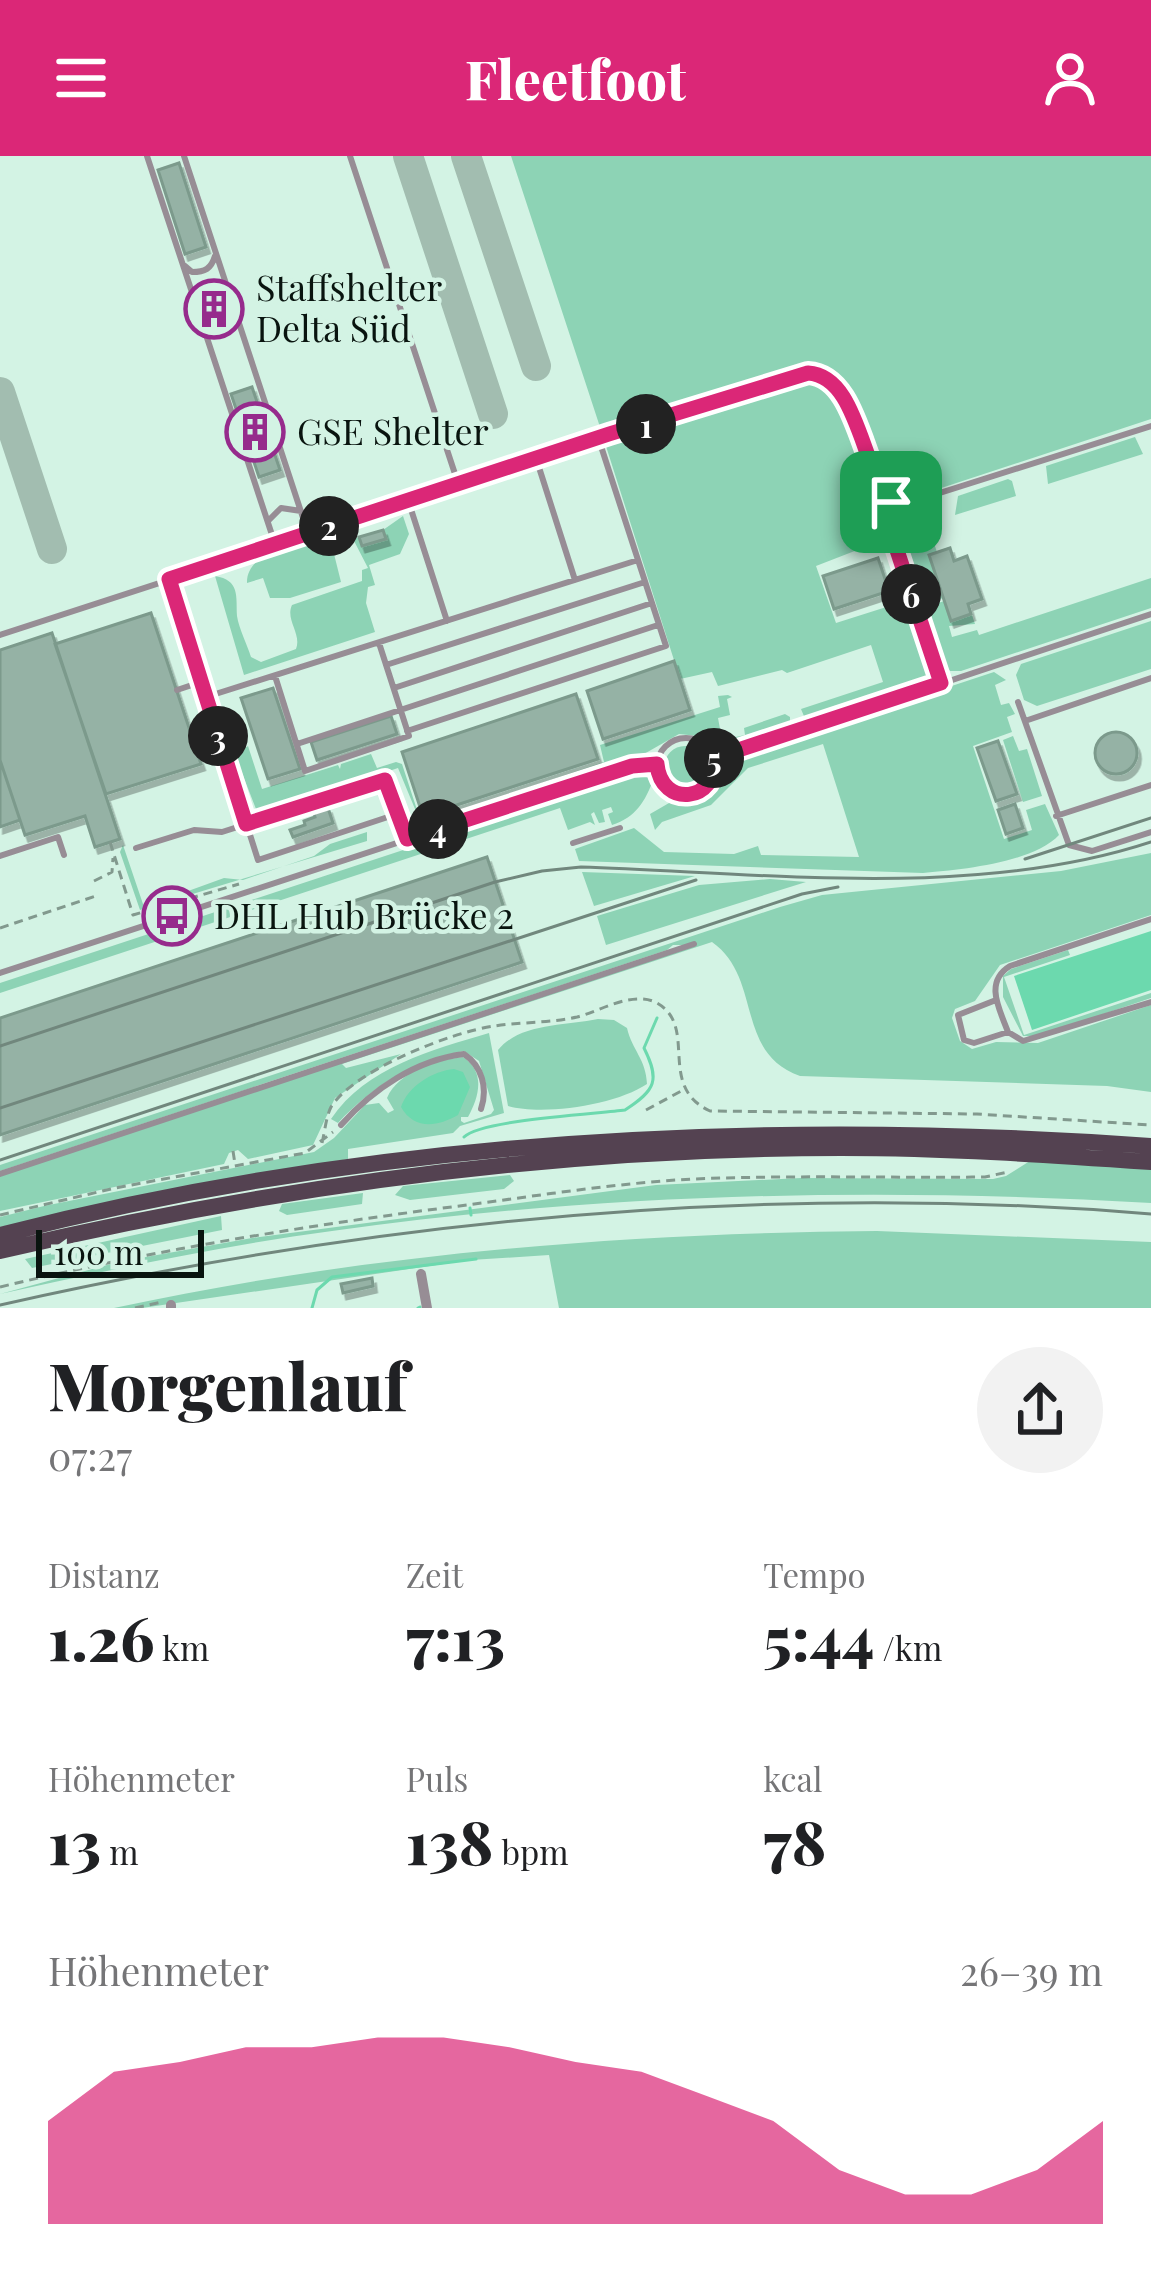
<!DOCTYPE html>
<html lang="de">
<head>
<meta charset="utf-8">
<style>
  body { margin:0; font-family:"Playfair Display",serif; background:#f2f2f2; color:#202124; height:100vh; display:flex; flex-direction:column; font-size:45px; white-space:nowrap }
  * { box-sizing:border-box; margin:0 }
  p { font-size:39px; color:#757577 }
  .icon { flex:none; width:66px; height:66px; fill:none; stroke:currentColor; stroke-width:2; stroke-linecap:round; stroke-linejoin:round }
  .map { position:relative; height:1152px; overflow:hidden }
  .side { display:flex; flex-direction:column; background:#fff; flex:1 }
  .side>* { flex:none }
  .scale { position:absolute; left:36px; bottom:30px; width:168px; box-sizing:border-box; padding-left:12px; border:6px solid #09140f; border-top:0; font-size:33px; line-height:42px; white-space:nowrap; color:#09140f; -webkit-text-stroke:9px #d3f3e4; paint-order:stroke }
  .pin { position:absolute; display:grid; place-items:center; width:102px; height:102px; color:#fff; margin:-51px; border-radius:24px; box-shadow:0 6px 18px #0006 }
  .km { position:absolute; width:60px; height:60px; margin:-30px; border-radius:50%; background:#222; color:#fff; font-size:33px; line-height:60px; text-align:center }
  .round { display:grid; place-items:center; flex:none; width:126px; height:126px; border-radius:63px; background:#f2f2f2 }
  .head { display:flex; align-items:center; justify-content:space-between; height:204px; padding:0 48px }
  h1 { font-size:66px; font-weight:800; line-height:90px }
  .stats { display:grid; grid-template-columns:repeat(3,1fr); gap:18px; height:204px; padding:12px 48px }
  .stats div { display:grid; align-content:center }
  .stats b { font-size:60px; font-weight:800 }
  .stats small { font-size:33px; font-weight:400 }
  .stats p { font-size:33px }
  .chart { height:336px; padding:24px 48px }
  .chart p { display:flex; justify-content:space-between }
  .chart svg { width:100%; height:216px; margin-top:12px; fill:#db2777; opacity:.7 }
  header { display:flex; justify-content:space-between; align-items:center; height:156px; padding:0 48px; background:#db2777; color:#fff; font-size:54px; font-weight:800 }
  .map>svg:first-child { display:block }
  .green { fill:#8dd3b5 }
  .water { fill:#6cd9ae }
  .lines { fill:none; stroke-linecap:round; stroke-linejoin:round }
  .stream { stroke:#6cd9ae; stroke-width:3 }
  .taxiway { stroke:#a2bdb0; stroke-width:30 }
  .building { fill:#95b2a5; stroke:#7c9a8c; stroke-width:3; filter:url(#shadow) }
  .path { stroke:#82998e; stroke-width:3; stroke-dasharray:9 6; stroke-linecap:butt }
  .lane { stroke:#978d95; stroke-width:6 }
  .street { stroke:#978d95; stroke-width:10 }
  .primary { stroke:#544251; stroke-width:16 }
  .rail { stroke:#71877d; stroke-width:3 }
  .route-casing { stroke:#fff; stroke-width:24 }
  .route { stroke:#db2777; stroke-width:15 }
  .labels { text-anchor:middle; stroke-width:9; stroke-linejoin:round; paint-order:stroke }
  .poi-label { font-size:36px; fill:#09140f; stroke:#d3f3e4; text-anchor:start }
</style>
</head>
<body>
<header><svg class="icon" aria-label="menu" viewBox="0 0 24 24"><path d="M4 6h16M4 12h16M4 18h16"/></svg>Fleetfoot<svg class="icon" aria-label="person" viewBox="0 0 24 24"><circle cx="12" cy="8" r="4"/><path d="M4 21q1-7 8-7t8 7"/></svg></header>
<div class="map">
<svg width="1151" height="1152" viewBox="0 0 1151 1152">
  <defs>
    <filter id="shadow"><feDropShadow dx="3.5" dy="6" stdDeviation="0" flood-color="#0004"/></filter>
  </defs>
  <rect width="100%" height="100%" fill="#d3f3e4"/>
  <path class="green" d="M511 0H1151V263L923 338C904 341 894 336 874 343L885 378 883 384 816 410 836 467 899 447 910 452 927 508 926 522 918 529 806 565 801 553 883 526 871 489 787 517 782 514 718 530 712 516 680 523 605 287 756 237 754 227 645 262 638 258 600 271Z
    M1135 281 1143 298 1048 328 1046 310Z
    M1008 323 1012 325 1016 340 955 359 958 340Z
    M927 350 940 363 928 370 937 396 929 399 943 442 922 449 896 373 914 354Z
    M403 360 409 378 400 398 369 409 375 429 368 431 366 447 375 476 244 519 215 420C240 424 236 440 237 460 239 473 247 488 251 501L261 506 296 493C302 478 285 464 292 449L362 425V414L368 412 353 383 359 381 362 390 385 383 383 374Z
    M333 377 341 381 332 390 341 426 290 442H270L263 422 247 427C246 393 306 386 333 377Z
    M1151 422V452L961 515H950L941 505 924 452 944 445 951 465 972 459 975 468 949 470 952 481 977 474 979 479Z
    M1151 465V513L1037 550 1024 544 1016 519 1021 508Z
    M994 516 1006 524 995 529 1001 549 1009 547 1015 558 1007 561 1012 576 973 590 1004 683 1032 674 1026 654 1045 648 1059 679C1033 707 959 714 923 717L579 705 575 693 634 672 664 696 734 698 758 690 761 699 859 701 823 588 748 612 711 649 662 666 655 674 650 658 676 643 702 640 723 612 743 599Z
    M728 539 732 541 727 543 730 559 718 562 722 584 745 579 744 572 785 558 790 561V571L722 590 698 580 679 578 644 598 511 642 505 639 604 606 600 589 720 551 718 540Z
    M1013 580 1019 595 1027 593 1042 640 1023 646 1003 584Z
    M248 590 262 633 338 609 340 613 341 608 371 598 377 612 396 606 402 608 420 663 425 665H420L398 612 276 653H256L235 599Z
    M664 611a21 21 0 1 1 42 0a21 21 0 1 1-42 0Z
    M627 620 654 622C645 646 636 661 612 669L608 658 613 656 611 651 602 654 605 666 599 667 594 656 591 658 595 669 590 666 568 674 560 652 0 837V827Z
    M367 676V685L140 754 120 696 123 689 144 751 224 722 243 724 314 700 330 688Z
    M1151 697V759L1000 809 975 845 955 853 952 862 960 885 972 893 996 886 1038 887 1151 849V936L1107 930 800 920C734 897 763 822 712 786L342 908 346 912 401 898 335 942 313 989 248 1003 238 994 229 997 224 1008 0 1055V1020L685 789H673L667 794 0 1015V1009L780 751 822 739 1061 715Z
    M582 716 695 720 594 750Z
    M770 723 806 726 606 789 597 760 699 729Z
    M1068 794 1070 799 1004 821 1024 879 1151 837V842L1038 880H1023L1003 841V820L1011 813Z
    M598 863 614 864 627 872C632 894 646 903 647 928 616 949 543 960 508 950L498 894C520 867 564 870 598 863Z
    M489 877 504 957 460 970 453 977 348 993V1003L0 1071V1061L44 1050 314 996 334 982 365 949 379 947 388 957 394 954 387 942C399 915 436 904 463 901 486 916 479 941 468 961H461V965L464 967 491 958 494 954 479 905 464 895C416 903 371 931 338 967L331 963C366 911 432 894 489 877Z
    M1033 1003 1151 1013V1047C877 1031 604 1037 332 1075 220 1090 110 1114 0 1138L118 1106 252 1082 656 1029 801 1022 993 1023 1006 1020Z
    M510 1019 514 1025 504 1033 410 1044 395 1039 403 1030Z
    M363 1037 362 1048 287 1059 279 1055 282 1048Z
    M221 1060 222 1074 32 1112 25 1103Z
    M877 1075 1151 1086V1152H559L549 1099 471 1104 142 1152H114C365 1098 622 1077 877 1075Z"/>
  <path class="water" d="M1151 775V834L1032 874 1014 820Z
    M454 913 463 916 470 931 458 959C437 971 414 974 401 951 408 930 433 915 454 913Z"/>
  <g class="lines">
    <path class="stream" d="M464 981C481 964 593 958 625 954 656 934 660 924 644 892L657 862
      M470 1052 471 1059
      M312 1152 317 1134 332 1121 476 1103
      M418 1152 420 1151"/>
    <path class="taxiway" d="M408 0 493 258
      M466 0 536 210
      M0 236 52 393"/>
  </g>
  <path class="building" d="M179 7 206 91 185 98 158 14Z
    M222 143 226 156 206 162 202 150Z
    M252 231 280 314 259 321 231 238Z
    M383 374 386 383 362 390 359 381Z
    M950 392 954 405 967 400 982 443 968 448 971 458 951 465 929 399Z
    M878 402 889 435 834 453 823 420Z
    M151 457 201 608 106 638 55 488Z
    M52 477 120 683 95 691 85 660 25 679 0 604V494Z
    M674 505 690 554 603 583 587 535Z
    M273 532 300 613 268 623 241 542Z
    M576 538 598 603 423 660 402 596Z
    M391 560 397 578 317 604 311 586Z
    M1095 597a21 21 0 1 1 42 0a21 21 0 1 1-42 0Z
    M998 585 1017 638 996 645 977 592Z
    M0 604 20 664 0 671Z
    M1015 648 1023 672 1006 678 998 654Z
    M328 652 333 667 293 681 290 674 305 669 304 665 315 661 314 657Z
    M487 701 522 806 0 979V862Z
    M372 1122 373 1130 343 1137 341 1128Z"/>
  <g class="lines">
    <path class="path" d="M110 686 133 759 239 728
      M94 725 112 716 113 702
      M0 772 99 739
      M646 954 683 934
      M322 987C325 975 326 961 331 951 354 914 452 876 494 870 522 866 550 867 577 861 601 855 633 834 657 847 699 871 656 930 710 955L977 958 1151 969
      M233 995 235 1008
      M0 1059 115 1032 305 997 333 976
      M0 1131C154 1094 309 1069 467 1049 542 1039 618 1027 693 1023 791 1019 888 1022 985 1021L1008 1016
      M135 1152 162 1146"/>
    <path class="lane" d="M147 0 275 388
      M184 0 308 377
      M350 0 458 327
      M185 110 192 116C205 116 211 113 215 100
      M536 302 575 424
      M408 344 447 465
      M891 346 887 361 941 528
      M269 364 281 352 301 355
      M169 424 258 704 397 658
      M0 479 798 219C859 209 859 309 891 346L905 348 1151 270
      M386 509 645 426
      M275 520 305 615 409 580 379 487
      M394 532 652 447
      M177 534 201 526
      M206 541 638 404
      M1018 546 1069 689 1092 695 1151 676
      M1025 565 1151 522
      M407 575 666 490 598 281
      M657 611a29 29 0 1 1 58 0a29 29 0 1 1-58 0Z
      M297 588 658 469
      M714 603 1151 458
      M1056 660 1151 629
      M573 687 620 672
      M136 692 194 674 222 676 385 624 407 683
      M0 700 58 681 64 699
      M1151 763 1010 810C984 826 999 852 1008 876L1023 885 1151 846
      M0 817 632 610 657 608
      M996 844 958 859 964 884 974 887 1008 876
      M341 969C373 933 416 904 464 898 482 910 488 932 481 953
      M0 1018 694 788"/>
    <path class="street" d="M421 1118 427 1152
      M171 1149V1152"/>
    <path class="primary" d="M0 1079C376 982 765 962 1151 990
      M0 1095C276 1030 557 992 841 992 945 992 1048 999 1151 1006"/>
    <path class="rail" d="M1025 703 1151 662
      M0 890 495 726 542 715 581 711C765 717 975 744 1151 686
      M0 952 696 724
      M0 1004 802 738 838 731
      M0 1149C377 1064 765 1026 1151 1058"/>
  </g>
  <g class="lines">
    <defs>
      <path id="route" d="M808 217C858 220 861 311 891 346L886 361 941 527 714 602C719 646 661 653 657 608L632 610 407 683 385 624 246 668 169 423 609 278Z"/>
    </defs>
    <use href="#route" class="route-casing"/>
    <use href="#route" class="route"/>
  </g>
  <defs>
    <symbol id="building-ring" viewBox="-11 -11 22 22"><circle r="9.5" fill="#d3f3e4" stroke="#962b8c" stroke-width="1.5"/><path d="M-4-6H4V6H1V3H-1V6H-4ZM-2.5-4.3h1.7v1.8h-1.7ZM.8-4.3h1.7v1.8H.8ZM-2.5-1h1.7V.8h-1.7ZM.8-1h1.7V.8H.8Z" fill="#962b8c"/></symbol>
    <symbol id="bus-ring" viewBox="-11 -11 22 22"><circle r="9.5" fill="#d3f3e4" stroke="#962b8c" stroke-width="1.5"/><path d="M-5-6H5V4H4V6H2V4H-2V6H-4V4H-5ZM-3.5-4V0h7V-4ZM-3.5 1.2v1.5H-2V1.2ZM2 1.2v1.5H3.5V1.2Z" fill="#962b8c"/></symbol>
  </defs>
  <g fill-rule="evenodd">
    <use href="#building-ring" x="181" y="120" width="66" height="66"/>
    <use href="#building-ring" x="222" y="243" width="66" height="66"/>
    <use href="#bus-ring" x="139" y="727" width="66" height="66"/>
  </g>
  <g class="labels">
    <g class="poi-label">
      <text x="256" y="145">Staffshelter<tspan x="256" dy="41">Delta Süd</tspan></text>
      <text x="297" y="289">GSE Shelter</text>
      <text x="214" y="773">DHL Hub Brücke 2</text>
    </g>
  </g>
</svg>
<div class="scale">100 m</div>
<div class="pin" style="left:891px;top:346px;background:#1e9e55"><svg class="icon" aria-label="arrive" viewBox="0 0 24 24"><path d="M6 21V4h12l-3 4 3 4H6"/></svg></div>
<b class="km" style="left:646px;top:268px">1</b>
<b class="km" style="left:329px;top:370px">2</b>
<b class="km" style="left:218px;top:580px">3</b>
<b class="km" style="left:438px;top:673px">4</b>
<b class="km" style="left:714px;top:602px">5</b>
<b class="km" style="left:911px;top:438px">6</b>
</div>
<section class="side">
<div class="head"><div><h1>Morgenlauf</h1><p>07:27</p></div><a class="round"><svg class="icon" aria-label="share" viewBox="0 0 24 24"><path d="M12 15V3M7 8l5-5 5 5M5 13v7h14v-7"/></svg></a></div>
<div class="stats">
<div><p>Distanz</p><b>1.26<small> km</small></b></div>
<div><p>Zeit</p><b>7:13</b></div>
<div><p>Tempo</p><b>5:44<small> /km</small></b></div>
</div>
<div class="stats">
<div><p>Höhenmeter</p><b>13<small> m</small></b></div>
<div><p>Puls</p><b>138<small> bpm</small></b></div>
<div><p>kcal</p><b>78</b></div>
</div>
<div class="chart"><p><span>Höhenmeter</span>26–39 m</p>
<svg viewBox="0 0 160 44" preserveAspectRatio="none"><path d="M0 44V23L10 13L20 11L30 8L40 8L50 6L60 6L70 8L80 11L90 13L100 18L110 23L120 33L130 38L140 38L150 33L160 23V44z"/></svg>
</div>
</section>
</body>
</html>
